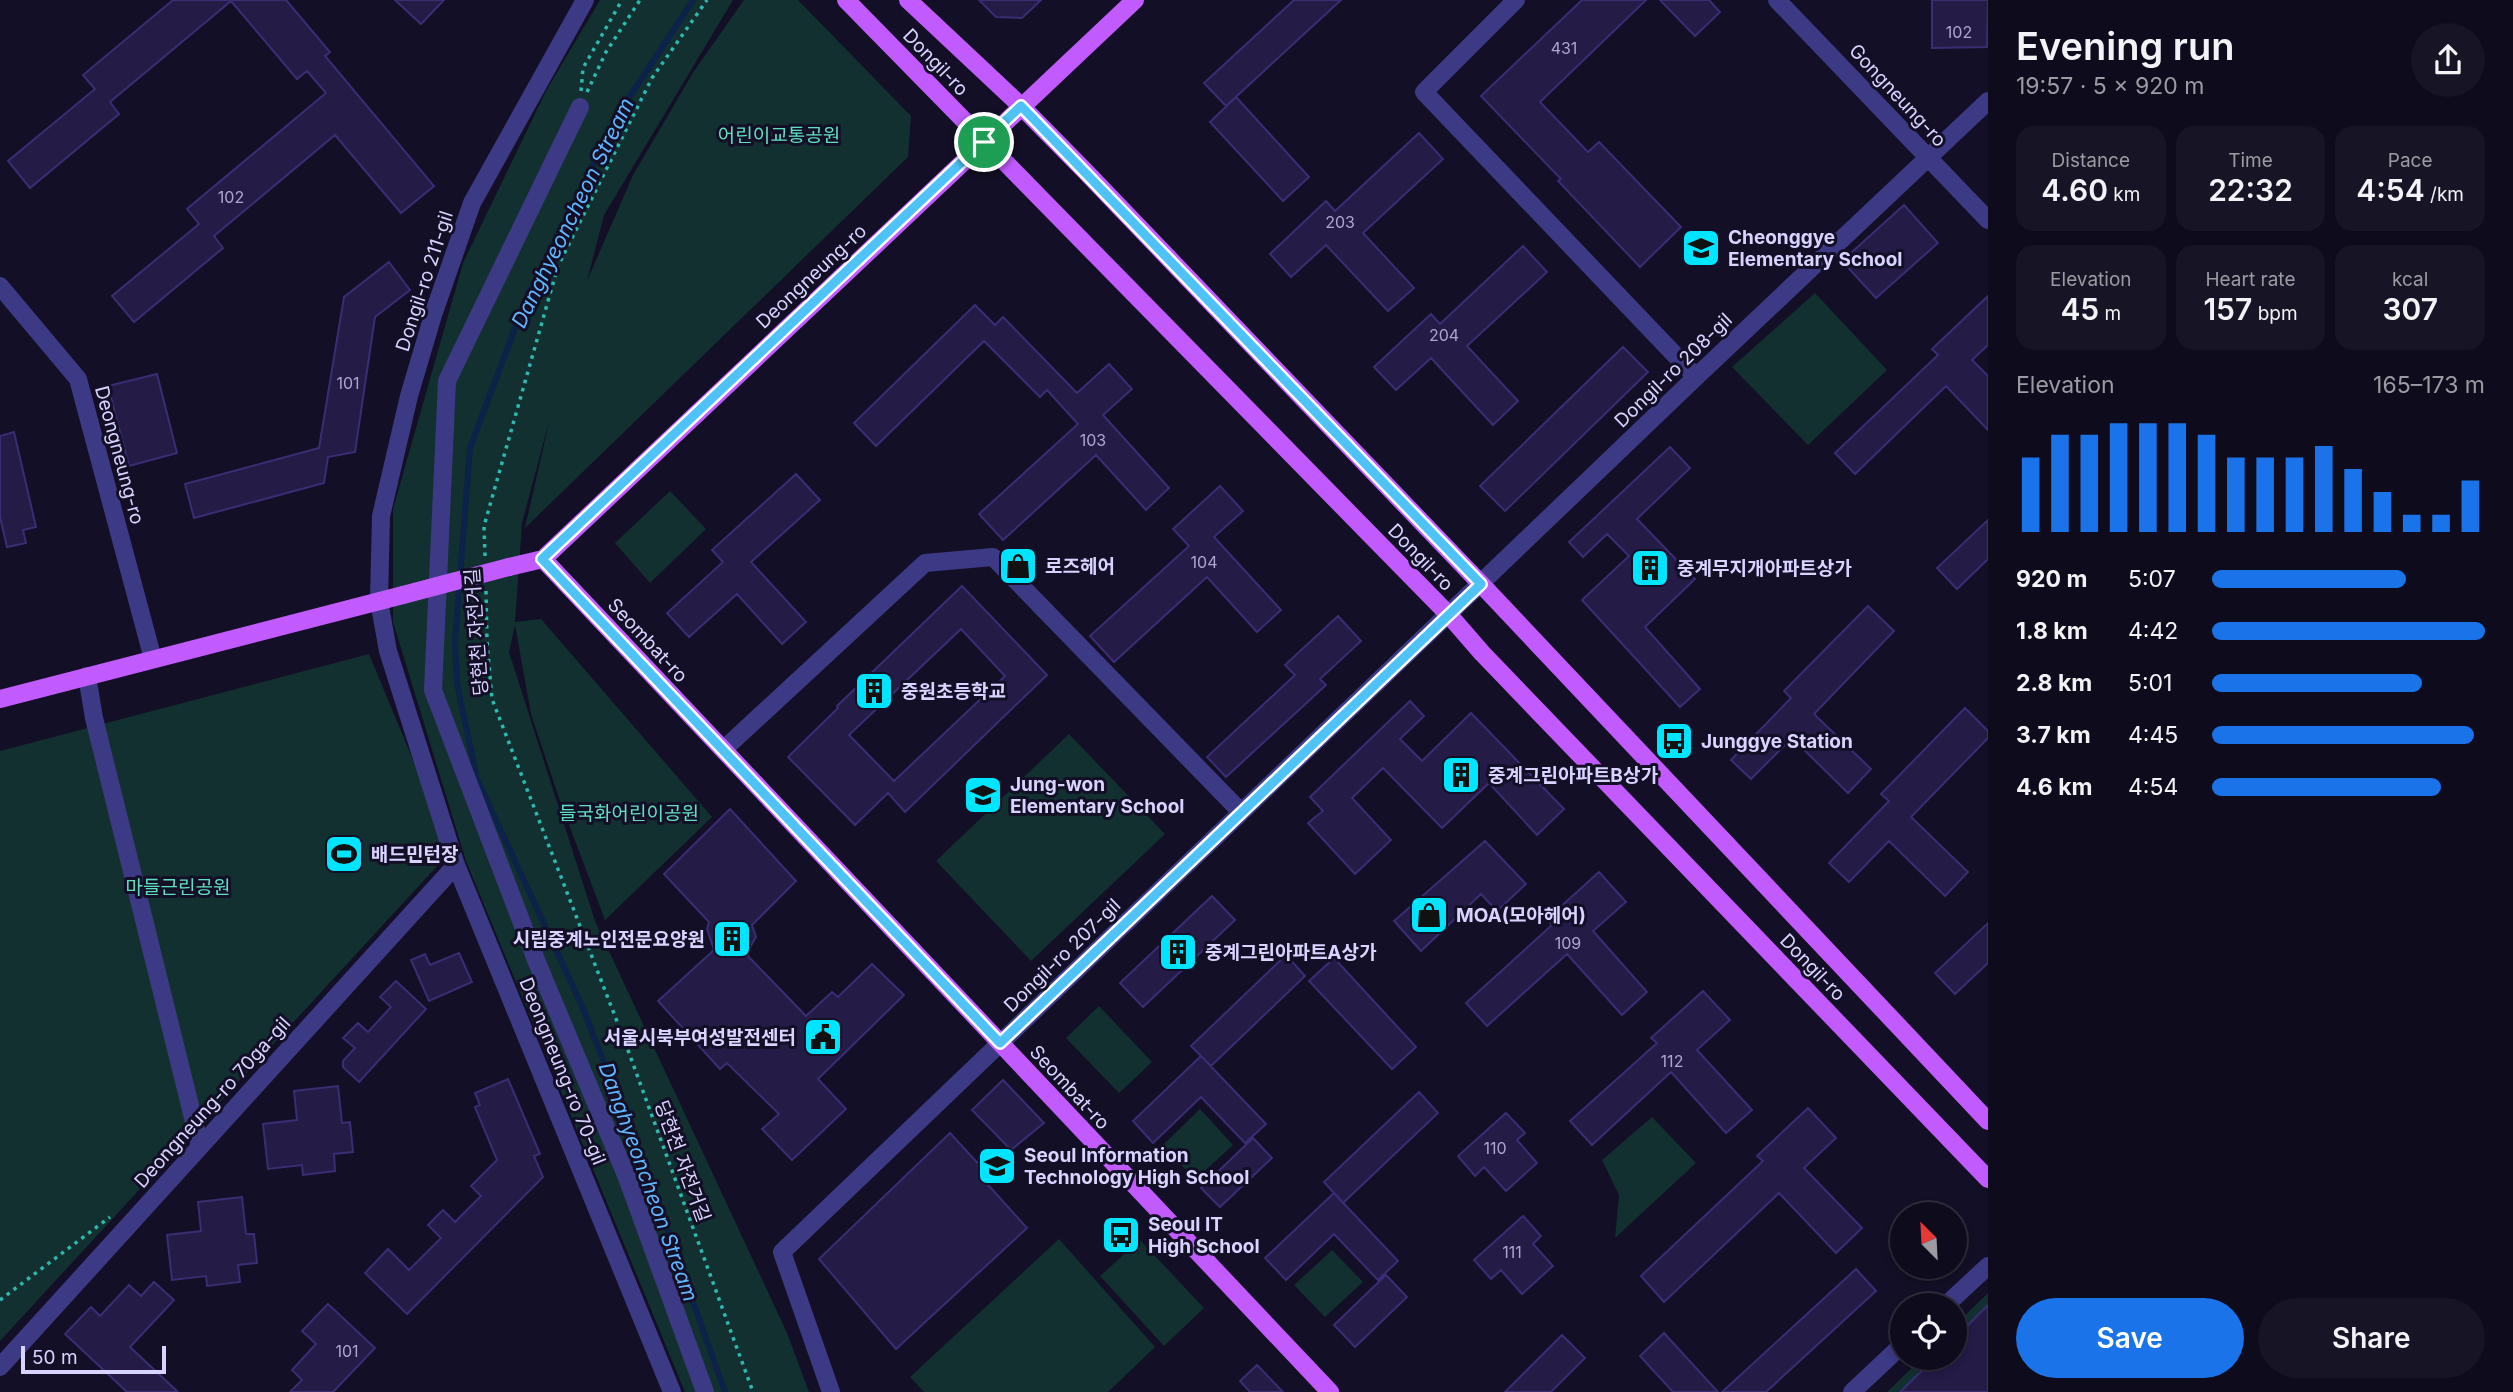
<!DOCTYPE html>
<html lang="en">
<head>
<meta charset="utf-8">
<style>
  body { margin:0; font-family:Inter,"Noto Sans KR",sans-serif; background:#171425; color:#f1f3f6; height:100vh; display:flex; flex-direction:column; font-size:26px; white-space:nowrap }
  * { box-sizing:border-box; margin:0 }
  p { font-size:23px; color:#9b9ba3 }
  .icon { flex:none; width:38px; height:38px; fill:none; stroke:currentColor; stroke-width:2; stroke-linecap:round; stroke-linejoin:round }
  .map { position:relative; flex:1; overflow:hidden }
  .side { display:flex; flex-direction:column; background:#0e0b1c; width:525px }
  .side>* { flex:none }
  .needle { width:46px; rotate:336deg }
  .tools { position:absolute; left:1890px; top:1202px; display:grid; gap:14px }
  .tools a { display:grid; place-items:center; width:77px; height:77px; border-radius:50%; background:#0e0b1c; box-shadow:0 4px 10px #0003,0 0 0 2px #2e2b3b; font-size:35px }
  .scale { position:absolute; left:21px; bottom:18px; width:145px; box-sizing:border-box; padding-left:7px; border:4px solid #d9d4ff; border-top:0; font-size:19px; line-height:24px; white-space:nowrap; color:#d9d4ff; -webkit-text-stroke:5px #130f26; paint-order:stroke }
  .pin { position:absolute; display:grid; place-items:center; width:60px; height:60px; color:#fff; margin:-30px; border:4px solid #fff; border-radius:50%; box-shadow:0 2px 7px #0007 }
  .round { display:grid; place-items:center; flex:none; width:74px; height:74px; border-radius:37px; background:#171425 }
  .headline { display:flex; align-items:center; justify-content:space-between; height:119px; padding:0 28px }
  h1 { font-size:38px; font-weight:600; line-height:52px }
  .metrics { display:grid; grid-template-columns:repeat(3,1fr); gap:10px; height:119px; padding:7px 28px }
  .metrics div { display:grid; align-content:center; border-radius:18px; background:#171425; text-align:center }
  .metrics b { font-size:30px; font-weight:600 }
  .metrics small { font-size:19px; font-weight:400 }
  .metrics p { font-size:19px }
  .chart { height:196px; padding:14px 28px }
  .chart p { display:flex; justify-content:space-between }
  .chart svg { width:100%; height:126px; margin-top:7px; stroke:#1a73e8; stroke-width:6 }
  .button { display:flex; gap:14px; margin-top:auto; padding:14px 28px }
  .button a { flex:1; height:80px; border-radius:42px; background:#1a73e8; color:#fff; font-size:28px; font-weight:600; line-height:80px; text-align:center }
  .button a+a { background:#171425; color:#f1f3f6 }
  ul { padding:0 28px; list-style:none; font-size:23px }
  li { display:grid; grid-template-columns:112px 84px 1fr; align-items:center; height:52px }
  li i { height:18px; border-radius:9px; background:#1a73e8 }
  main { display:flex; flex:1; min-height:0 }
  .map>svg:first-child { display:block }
  .green { fill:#12302f }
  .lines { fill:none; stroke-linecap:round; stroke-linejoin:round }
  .stream { stroke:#0c2248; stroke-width:6 }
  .building { fill:#241b47; stroke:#3b2d73; stroke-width:2; fill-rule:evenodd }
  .path { stroke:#2fb8b0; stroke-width:3.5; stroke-dasharray:3.5 5; stroke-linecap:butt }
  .minor { stroke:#3d3a85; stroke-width:18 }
  .major { stroke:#c25bff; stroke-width:18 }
  .major-bridge { stroke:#c25bff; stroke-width:18 }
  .route-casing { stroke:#fff; stroke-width:14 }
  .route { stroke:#4fc3f7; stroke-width:9 }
  .labels { text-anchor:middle; stroke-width:6; stroke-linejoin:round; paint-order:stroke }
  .number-label { font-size:16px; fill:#aca6d1 }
  .street-label { font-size:19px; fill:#d9d4ff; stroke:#130f26 }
  .park-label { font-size:19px; fill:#5fe0c0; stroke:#130f26 }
  .poi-label { font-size:19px; font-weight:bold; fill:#d9d4ff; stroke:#130f26; text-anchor:start }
  .water-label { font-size:21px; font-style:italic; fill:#62b6ff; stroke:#130f26 }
</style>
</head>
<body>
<main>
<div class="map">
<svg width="1988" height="1392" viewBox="0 0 1988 1392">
  <rect width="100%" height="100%" fill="#130f26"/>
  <path class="green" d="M600 0H733L604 215 587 281 633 175 694 71 744 0H798L911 116 908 157 525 528 550 418 522 523 515 622 541 619 712 817 605 920 560 801 531 714 515 625 509 652 595 921 787 1333 809 1392H685L466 861 393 622V509L463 263 546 91Z
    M1815 293 1887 370 1808 445 1732 367Z
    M670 491 706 529 650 583 615 543Z
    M369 654 451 851 0 1341V751Z
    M1069 734 1165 834 1031 961 936 861Z
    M1099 1006 1152 1062 1119 1093 1066 1038Z
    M1200 1109 1233 1145 1195 1180 1163 1145Z
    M1652 1117 1696 1163 1615 1238 1619 1195 1602 1160Z
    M1059 1239 1155 1347 1108 1392H924L910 1377Z
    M1140 1240 1204 1308 1164 1346 1100 1276Z
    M1332 1250 1363 1282 1325 1317 1294 1285Z
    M1988 1293V1392H1887L1922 1358H1955V1325Z"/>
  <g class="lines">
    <path class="stream" d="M693 0 619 113 526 299 470 448 455 641 457 683 477 779 582 1006 650 1181 725 1392"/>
  </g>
  <path class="building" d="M173 0H286L330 52 325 56 434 186 401 213 335 135 214 236 223 248 134 322 112 296 199 224 187 209 326 93 307 71 297 79 231 1 110 102 119 114 30 188 8 161 95 89 83 75Z
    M395 0H444L421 24Z
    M979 0H1041L1022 18 996 17Z
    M1294 0H1341L1226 106 1204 83Z
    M1582 0H1646L1540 102 1588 152 1599 142 1681 227 1640 267 1558 181 1561 179 1481 96Z
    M1660 0H1709L1720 12 1695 36Z
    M1932 0H1988L1987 47 1932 48Z
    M1236 97 1309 177 1283 201 1210 122Z
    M1419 133 1443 159 1363 233 1414 288 1388 311 1326 245 1291 277 1270 254 1326 201 1335 211Z
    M1904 205 1938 243 1876 298 1842 261Z
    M1523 246 1547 272 1467 346 1518 401 1493 425 1431 358 1396 390 1374 367 1431 314 1440 324Z
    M389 262 410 290 375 317 355 452 328 457 324 483 194 518 185 484 319 448 344 297Z
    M1988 296V345L1972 360 1988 376V430L1946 386 1855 474 1835 453 1938 355 1932 349Z
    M975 305 995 325 1003 317 1077 393 1109 364 1132 389 1103 415 1169 488 1146 510 1096 455 1003 540 979 514 1078 424 1047 390 1040 397 984 341 876 446 854 423Z
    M1623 347 1648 372 1505 511 1480 486Z
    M157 374 177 453 129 466 108 386Z
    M14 432 36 527 23 530 26 543 7 547 0 517V436Z
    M1670 447 1690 468 1637 519 1695 579 1645 627 1700 689 1680 707 1582 600 1629 556 1607 534 1583 557 1569 542Z
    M796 474 820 500 751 562 806 622 782 644 737 594 689 637 667 613 723 562 712 550Z
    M1220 486 1243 511 1214 537 1281 610 1257 632 1207 577 1114 662 1090 636 1189 546 1173 529Z
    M1988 520V559L1957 589 1937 568Z
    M962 586 1047 675 905 812 888 793 855 825 788 757 838 708 837 706ZM961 629 1005 676 894 781 849 735Z
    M1868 606 1894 631 1814 714 1871 769 1848 793 1792 738 1751 779 1731 760 1791 698 1784 691Z
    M1338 616 1361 641 1320 679 1326 685 1226 777 1207 757 1295 675 1285 665Z
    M1410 701 1424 716 1400 739 1422 761 1471 713 1564 809 1537 835 1489 783 1442 828 1383 768 1352 798 1391 840 1355 874 1308 823 1323 811 1310 797Z
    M1965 708 1988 731V738L1911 817 1968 872 1945 896 1889 841 1849 882 1829 863 1889 801 1881 794Z
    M730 809 796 881 752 925 756 937 746 954 806 1016 832 992 838 997 872 964 904 995 818 1079 846 1109 792 1160 762 1129 779 1114 727 1063 720 1069 658 1001 714 950 707 929 709 922 664 874Z
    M1485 841 1526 884 1497 911 1481 894 1421 951 1394 921Z
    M1599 872 1626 902 1593 931 1647 992 1622 1015 1567 954 1487 1026 1466 1003 1552 925 1547 919Z
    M1212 896 1235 920 1143 1007 1120 983Z
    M1988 923V963L1955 994 1935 973Z
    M459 953 472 982 429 1001 411 960 425 954 430 965Z
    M1286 955 1305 976 1211 1066 1191 1046Z
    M1334 958 1416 1047 1392 1069 1309 981Z
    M396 981 426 1009 359 1082 343 1067V1061L355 1048 343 1038 358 1023 368 1032 391 1007 380 997Z
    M1703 991 1730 1020 1697 1050 1752 1110 1726 1133 1671 1072 1592 1145 1570 1121 1657 1043 1651 1038Z
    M1201 1056 1266 1124 1245 1143 1201 1097 1153 1143 1133 1121Z
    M508 1079 540 1154 534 1156 543 1177 407 1314 365 1273 388 1249 409 1270 441 1238 428 1225 443 1210 455 1222 481 1196 471 1186 497 1160 475 1107 480 1105 475 1093Z
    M1003 1080 1044 1123 1011 1150 972 1110Z
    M338 1086 342 1123 350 1122 353 1152 334 1154 335 1171 303 1175 302 1165 268 1169 263 1124 297 1120 294 1091Z
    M1419 1092 1438 1113 1343 1203 1324 1182Z
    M1808 1108 1836 1138 1804 1168 1862 1228 1836 1253 1779 1193 1664 1302 1641 1276 1763 1161 1757 1156Z
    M1506 1113 1525 1133 1517 1140 1537 1163 1506 1191 1484 1167 1475 1176 1458 1156Z
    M950 1133 985 1171 980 1176 1027 1228 896 1349 819 1259Z
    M1253 1138 1272 1158 1220 1207 1201 1188Z
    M1334 1193 1398 1261 1378 1280 1334 1234 1286 1280 1265 1258Z
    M242 1197 246 1234H254L257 1263 238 1265 240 1282 207 1286 206 1276 172 1280 167 1235 201 1231 198 1202Z
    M1523 1216 1541 1236 1533 1244 1553 1266 1522 1294 1501 1270 1491 1279 1474 1260Z
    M1856 1269 1876 1291 1766 1392H1722Z
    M1386 1275 1407 1297 1355 1347 1334 1325Z
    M154 1282 174 1300 130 1347 178 1392H127L65 1334 91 1307 100 1316 129 1285 141 1296Z
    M328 1304 375 1348 333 1392H290L302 1380 292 1370 316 1344 302 1331Z
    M1988 1305V1392H1900L1935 1358H1955V1338Z
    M1664 1333 1718 1392H1673L1640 1356Z
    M1562 1335 1585 1358 1551 1392H1505Z
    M1257 1365 1283 1392H1250L1240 1381Z"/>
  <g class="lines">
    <path class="path" d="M581 91 583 68 622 0
      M587 92 606 52 640 0
      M485 556 484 526 558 266 652 78 707 0
      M486 591 487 642 492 699 625 1042 753 1392
      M0 1300 110 1217"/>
    <path class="minor" d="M585 0 472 203 433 315 409 396 381 516 379 601 388 651 456 865 672 1392
      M1516 0 1424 92 1696 377
      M1777 0 1988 220
      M580 107 447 381 433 690 536 960 626 1175 705 1392
      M0 286 78 379 153 659
      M87 676 94 718 200 1146
      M723 750 925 563 993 557 1241 812
      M1945 1306 1988 1266
      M0 1367 456 865
      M831 1392 782 1252 1696 377 1988 101
      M1852 1392 1902 1345"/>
    <path class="major" d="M846 0 1449 615 1482 653 1988 1179
      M908 0 1021 106 1087 173 1481 584 1988 1121
      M543 559 1330 1392
      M509 567 543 559 1135 0
      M0 699 403 595"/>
    <path class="major-bridge" d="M403 595 509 567"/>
  </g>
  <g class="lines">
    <defs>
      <path id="route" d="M1021 106 1481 584 1000 1043 542 559Z"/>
    </defs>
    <use href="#route" class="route-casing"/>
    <use href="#route" class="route"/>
  </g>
  <defs>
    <symbol id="school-square" viewBox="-11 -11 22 22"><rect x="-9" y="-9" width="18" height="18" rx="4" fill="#00e5ff" stroke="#130f26"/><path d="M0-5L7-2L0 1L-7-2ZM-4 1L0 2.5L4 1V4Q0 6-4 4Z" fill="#111"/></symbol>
    <symbol id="shop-square" viewBox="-11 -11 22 22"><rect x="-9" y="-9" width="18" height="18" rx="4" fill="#00e5ff" stroke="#130f26"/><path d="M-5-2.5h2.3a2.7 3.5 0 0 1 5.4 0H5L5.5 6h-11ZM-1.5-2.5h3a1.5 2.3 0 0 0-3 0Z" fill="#111"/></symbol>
    <symbol id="building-square" viewBox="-11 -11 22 22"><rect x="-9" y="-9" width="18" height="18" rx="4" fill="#00e5ff" stroke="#130f26"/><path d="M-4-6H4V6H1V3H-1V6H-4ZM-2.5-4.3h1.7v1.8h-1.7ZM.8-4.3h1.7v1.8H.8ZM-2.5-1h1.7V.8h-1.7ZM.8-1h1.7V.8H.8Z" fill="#111"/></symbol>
    <symbol id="bus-square" viewBox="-11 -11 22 22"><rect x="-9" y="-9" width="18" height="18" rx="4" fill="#00e5ff" stroke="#130f26"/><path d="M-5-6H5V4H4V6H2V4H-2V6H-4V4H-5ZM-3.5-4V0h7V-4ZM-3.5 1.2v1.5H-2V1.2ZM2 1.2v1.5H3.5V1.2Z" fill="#111"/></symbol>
    <symbol id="stadium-square" viewBox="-11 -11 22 22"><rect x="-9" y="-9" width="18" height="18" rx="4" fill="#00e5ff" stroke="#130f26"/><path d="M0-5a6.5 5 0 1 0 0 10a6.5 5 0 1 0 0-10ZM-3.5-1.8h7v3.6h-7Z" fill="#111"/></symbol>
    <symbol id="civic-square" viewBox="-11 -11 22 22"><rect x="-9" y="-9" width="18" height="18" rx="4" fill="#00e5ff" stroke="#130f26"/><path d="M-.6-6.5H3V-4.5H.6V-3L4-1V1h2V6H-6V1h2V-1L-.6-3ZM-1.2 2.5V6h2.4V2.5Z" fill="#111"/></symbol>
  </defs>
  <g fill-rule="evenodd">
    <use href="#school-square" x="1679" y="226" width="44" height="44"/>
    <use href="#shop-square" x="996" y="544" width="44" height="44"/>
    <use href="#building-square" x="1628" y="546" width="44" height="44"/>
    <use href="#building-square" x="852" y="669" width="44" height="44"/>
    <use href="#bus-square" x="1652" y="719" width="44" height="44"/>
    <use href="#building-square" x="1439" y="753" width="44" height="44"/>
    <use href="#school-square" x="961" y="773" width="44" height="44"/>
    <use href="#stadium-square" x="322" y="832" width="44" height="44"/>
    <use href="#shop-square" x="1407" y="893" width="44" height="44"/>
    <use href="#building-square" x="710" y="917" width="44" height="44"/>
    <use href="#building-square" x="1156" y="930" width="44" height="44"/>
    <use href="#civic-square" x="801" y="1015" width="44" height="44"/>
    <use href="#school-square" x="975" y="1144" width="44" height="44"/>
    <use href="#bus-square" x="1099" y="1213" width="44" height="44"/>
  </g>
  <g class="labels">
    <g class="number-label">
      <text x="1959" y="38">102</text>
      <text x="1564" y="54">431</text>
      <text x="231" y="203">102</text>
      <text x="1340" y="228">203</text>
      <text x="1444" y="341">204</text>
      <text x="348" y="389">101</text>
      <text x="1093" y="446">103</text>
      <text x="1204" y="568">104</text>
      <text x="1568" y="949">109</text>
      <text x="1672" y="1067">112</text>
      <text x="1495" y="1154">110</text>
      <text x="1512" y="1258">111</text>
      <text x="347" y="1357">101</text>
    </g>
    <g class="street-label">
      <text transform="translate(936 62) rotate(46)" y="7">Dongil-ro</text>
      <text transform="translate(1898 95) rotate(47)" y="7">Gongneung-ro</text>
      <text transform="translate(811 276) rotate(-43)" y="7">Deongneung-ro</text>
      <text transform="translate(424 281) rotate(-72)" y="7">Dongil-ro 211-gil</text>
      <text transform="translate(1673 370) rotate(-44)" y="7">Dongil-ro 208-gil</text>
      <text transform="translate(120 455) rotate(75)" y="7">Deongneung-ro</text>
      <text transform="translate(1421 557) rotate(46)" y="7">Dongil-ro</text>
      <text transform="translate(476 632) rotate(-94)" y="7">당현천 자전거길</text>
      <text transform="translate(648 640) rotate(47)" y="7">Seombat-ro</text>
      <text transform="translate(1062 955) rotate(-44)" y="7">Dongil-ro 207-gil</text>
      <text transform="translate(1813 967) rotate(46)" y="7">Dongil-ro</text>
      <text transform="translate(563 1071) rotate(68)" y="7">Deongneung-ro 70-gil</text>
      <text transform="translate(1070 1087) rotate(47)" y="7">Seombat-ro</text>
      <text transform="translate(212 1102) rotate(-48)" y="7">Deongneung-ro 70ga-gil</text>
      <text transform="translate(683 1161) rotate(70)" y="7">당현천 자전거길</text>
    </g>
    <g class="park-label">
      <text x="779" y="142">어린이교통공원</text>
      <text x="629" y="820">들국화어린이공원</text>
      <text x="178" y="894">마들근린공원</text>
    </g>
    <g class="poi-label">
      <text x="1728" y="244">Cheonggye<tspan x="1728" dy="22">Elementary School</tspan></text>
      <text x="1045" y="573">로즈헤어</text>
      <text x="1677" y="575">중계무지개아파트상가</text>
      <text x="901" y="698">중원초등학교</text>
      <text x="1701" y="748">Junggye Station</text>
      <text x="1488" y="782">중계그린아파트B상가</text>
      <text x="1010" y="791">Jung-won<tspan x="1010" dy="22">Elementary School</tspan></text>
      <text x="371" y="861">배드민턴장</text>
      <text x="1456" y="922">MOA(모아헤어)</text>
      <text x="705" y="946" text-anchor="end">시립중계노인전문요양원</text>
      <text x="1205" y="959">중계그린아파트A상가</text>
      <text x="796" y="1044" text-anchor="end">서울시북부여성발전센터</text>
      <text x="1024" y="1162">Seoul Information<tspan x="1024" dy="22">Technology High School</tspan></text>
      <text x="1148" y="1231">Seoul IT<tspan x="1148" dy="22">High School</tspan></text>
    </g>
    <g class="water-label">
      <text transform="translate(573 213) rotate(-64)" y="7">Danghyeoncheon Stream</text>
      <text transform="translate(648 1182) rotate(70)" y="7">Danghyeoncheon Stream</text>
    </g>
  </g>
</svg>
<div class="tools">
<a><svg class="needle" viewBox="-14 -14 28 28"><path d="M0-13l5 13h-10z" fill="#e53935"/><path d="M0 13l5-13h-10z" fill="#9b9ba3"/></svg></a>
<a><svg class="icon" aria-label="locate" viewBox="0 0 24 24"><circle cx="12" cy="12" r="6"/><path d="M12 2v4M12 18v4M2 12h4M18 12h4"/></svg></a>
</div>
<div class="scale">50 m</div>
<div class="pin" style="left:984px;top:142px;background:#1e9e55"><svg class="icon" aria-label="arrive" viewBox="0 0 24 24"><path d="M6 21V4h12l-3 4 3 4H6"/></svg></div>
</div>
<section class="side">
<div class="headline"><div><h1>Evening run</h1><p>19:57 · 5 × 920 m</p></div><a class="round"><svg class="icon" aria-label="share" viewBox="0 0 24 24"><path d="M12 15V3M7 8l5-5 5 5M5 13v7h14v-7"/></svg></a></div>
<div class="metrics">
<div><p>Distance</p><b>4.60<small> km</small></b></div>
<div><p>Time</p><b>22:32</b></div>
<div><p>Pace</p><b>4:54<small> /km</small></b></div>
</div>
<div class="metrics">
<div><p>Elevation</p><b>45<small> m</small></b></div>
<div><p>Heart rate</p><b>157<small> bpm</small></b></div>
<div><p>kcal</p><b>307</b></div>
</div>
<div class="chart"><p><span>Elevation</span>165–173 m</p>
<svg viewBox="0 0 160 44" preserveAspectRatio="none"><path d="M5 44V18M15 44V10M25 44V10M35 44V6M45 44V6M55 44V6M65 44V10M75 44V18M85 44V18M95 44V18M105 44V14M115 44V22M125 44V30M135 44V38M145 44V38M155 44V26"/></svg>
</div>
<ul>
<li><b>920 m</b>5:07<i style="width:71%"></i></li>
<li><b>1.8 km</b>4:42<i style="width:100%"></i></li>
<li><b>2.8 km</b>5:01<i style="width:77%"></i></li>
<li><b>3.7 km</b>4:45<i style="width:96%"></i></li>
<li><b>4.6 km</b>4:54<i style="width:84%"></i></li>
</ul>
<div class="button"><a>Save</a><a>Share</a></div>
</section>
</main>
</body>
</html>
